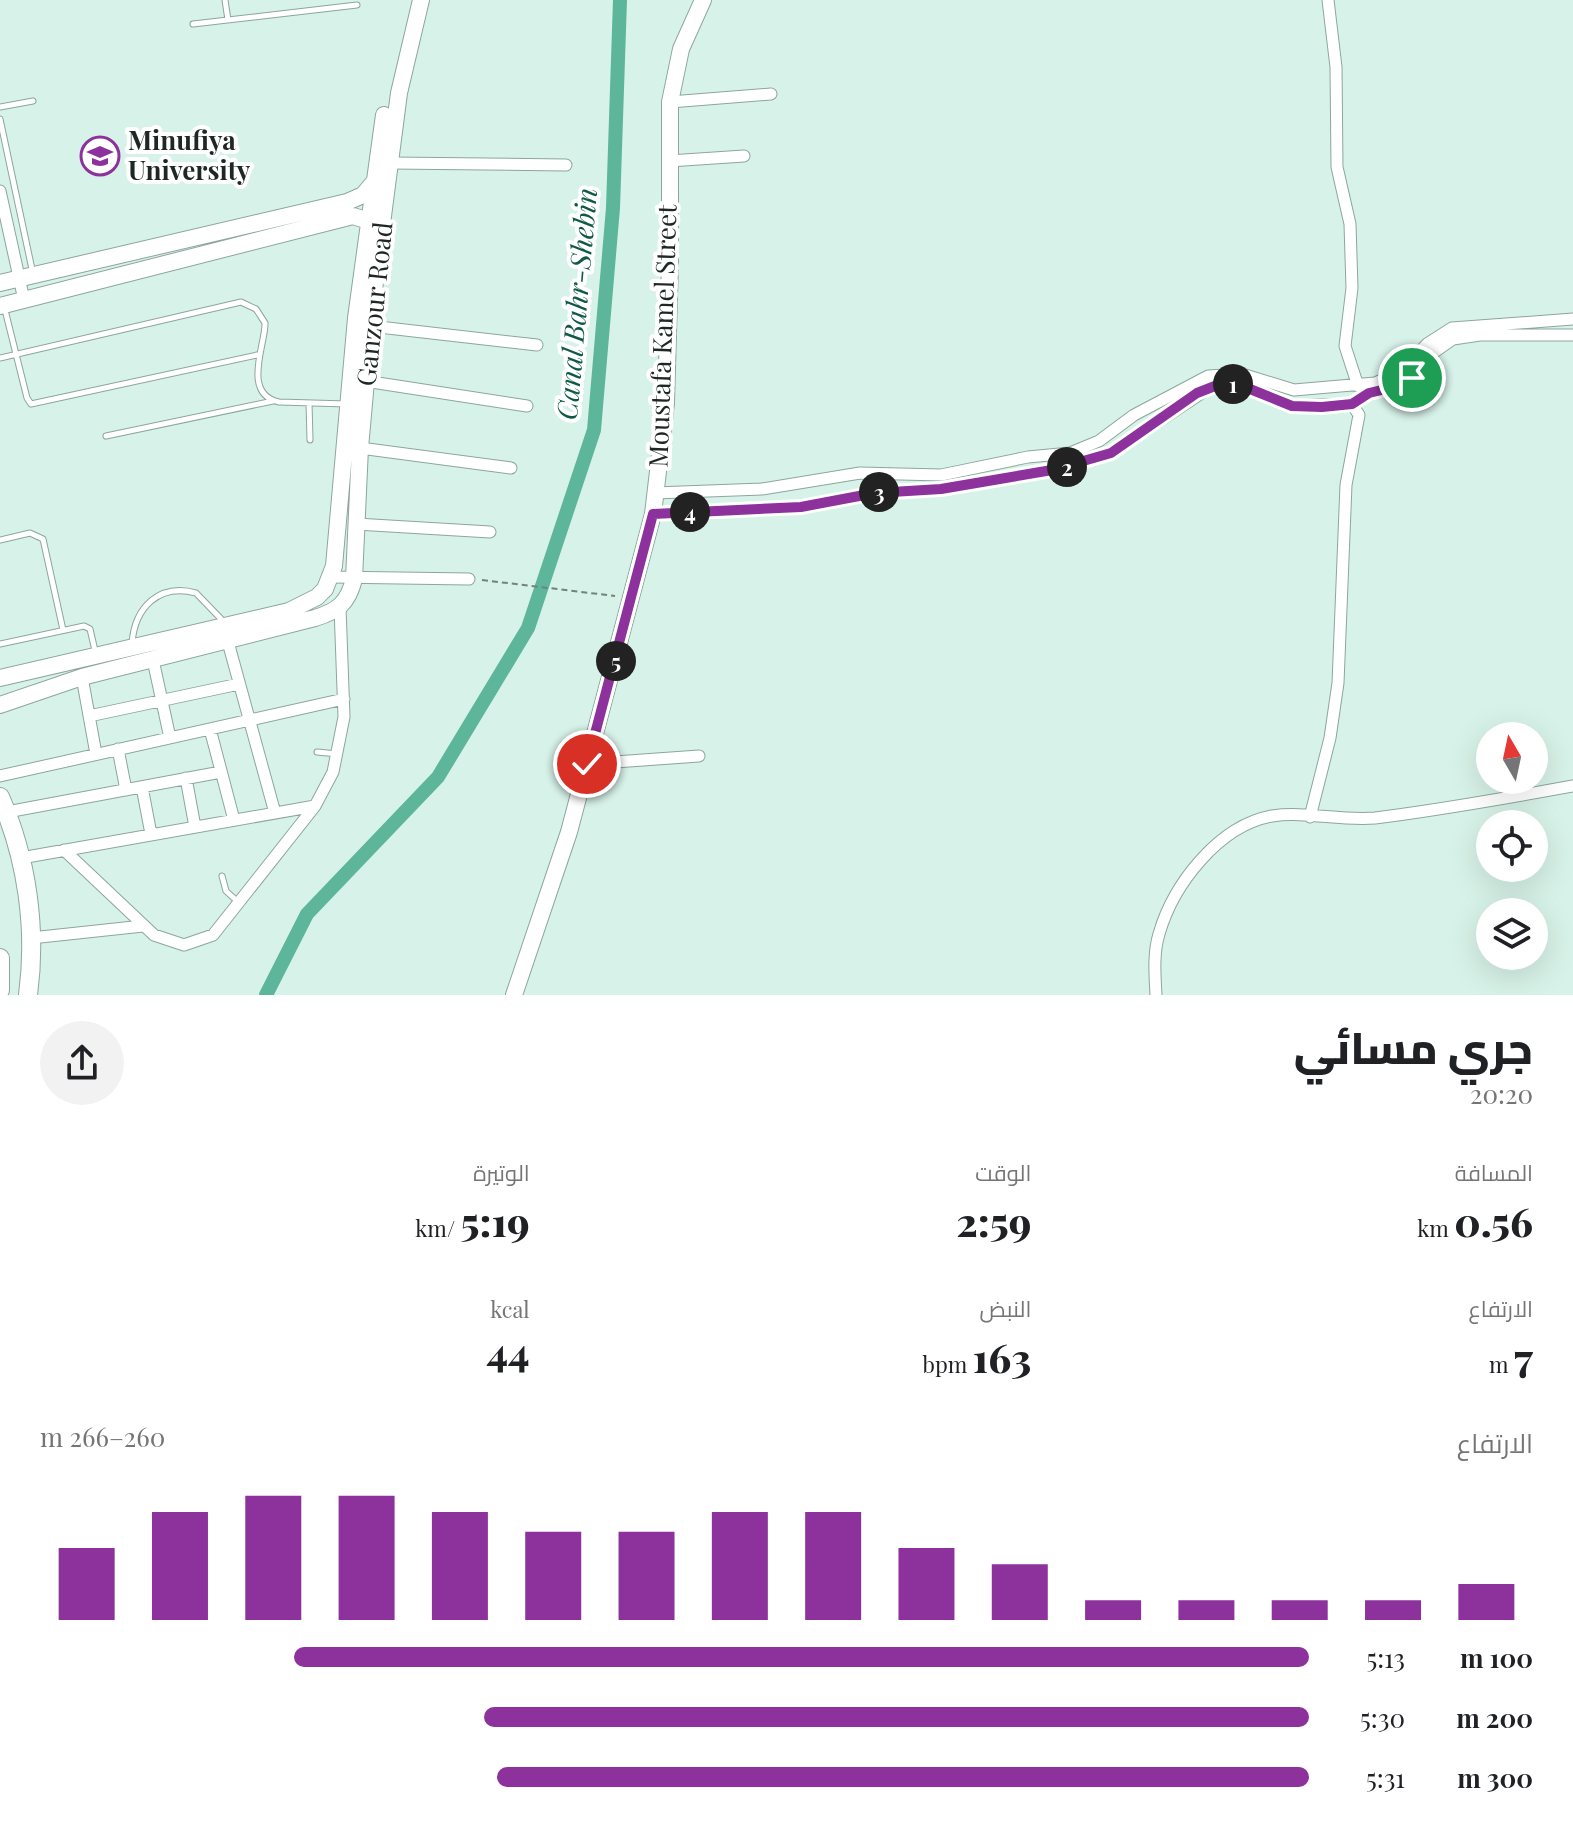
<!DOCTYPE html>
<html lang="ar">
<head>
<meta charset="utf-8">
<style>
  body { margin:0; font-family:"Playfair Display",Cairo,serif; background:#f2f2f2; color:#202124; direction:rtl; height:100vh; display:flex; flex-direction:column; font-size:30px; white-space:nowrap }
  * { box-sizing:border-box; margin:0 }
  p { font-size:26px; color:#757577 }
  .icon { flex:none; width:44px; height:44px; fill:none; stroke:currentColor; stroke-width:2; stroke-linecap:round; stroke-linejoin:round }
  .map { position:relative; height:995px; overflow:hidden; direction:ltr }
  .drawer { display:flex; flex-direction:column; background:#fff; flex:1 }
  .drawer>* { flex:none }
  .needle { width:52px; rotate:351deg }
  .tools { position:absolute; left:1476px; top:722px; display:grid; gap:16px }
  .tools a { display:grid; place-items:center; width:72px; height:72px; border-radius:50%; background:#fff; box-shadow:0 8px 32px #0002; font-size:40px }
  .pin { position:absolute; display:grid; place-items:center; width:68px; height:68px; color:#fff; margin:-34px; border:4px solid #fff; border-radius:50%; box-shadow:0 2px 8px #0007 }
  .km { position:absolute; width:40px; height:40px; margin:-20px; border-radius:50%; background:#222; color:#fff; font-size:22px; line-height:40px; text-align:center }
  .round { display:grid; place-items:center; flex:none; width:84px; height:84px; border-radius:42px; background:#f2f2f2 }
  .headline { display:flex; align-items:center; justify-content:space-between; height:136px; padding:0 40px }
  h1 { font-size:44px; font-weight:800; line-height:60px }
  .metrics { display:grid; grid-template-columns:repeat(3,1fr); gap:12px; height:136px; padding:8px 40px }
  .metrics div { display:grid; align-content:center }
  .metrics b { font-size:40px; font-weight:800 }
  .metrics small { font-size:22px; font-weight:400 }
  .metrics p { font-size:22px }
  .chart { height:224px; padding:16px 40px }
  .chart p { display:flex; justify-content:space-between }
  .chart svg { width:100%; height:144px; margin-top:8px; stroke:#8d329d; stroke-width:6 }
  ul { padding:0 40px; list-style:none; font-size:26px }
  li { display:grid; grid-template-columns:128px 96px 1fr; align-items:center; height:60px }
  li i { height:20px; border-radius:10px; background:#8d329d }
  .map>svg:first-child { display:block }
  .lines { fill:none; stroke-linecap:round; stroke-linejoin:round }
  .canal { stroke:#5db59a; stroke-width:14 }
  .lane-casing { stroke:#8da69d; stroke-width:7 }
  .street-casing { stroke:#8da69d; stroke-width:13 }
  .secondary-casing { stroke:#8da69d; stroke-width:18 }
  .primary-casing { stroke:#8da69d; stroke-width:20 }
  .path { stroke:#71837d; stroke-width:2; stroke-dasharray:6 4; stroke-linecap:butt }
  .lane { stroke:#fff; stroke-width:5 }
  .street { stroke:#fff; stroke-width:11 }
  .secondary { stroke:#fff; stroke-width:16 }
  .primary { stroke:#fff; stroke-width:18 }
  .route-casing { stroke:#fff; stroke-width:16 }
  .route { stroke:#8d329d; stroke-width:10 }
  .labels { text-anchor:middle; stroke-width:8; stroke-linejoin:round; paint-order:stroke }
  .poi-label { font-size:26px; font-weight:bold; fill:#1d2724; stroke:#fff; text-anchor:start }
  .street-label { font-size:26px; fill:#1d2724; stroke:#fff }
  .water-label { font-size:28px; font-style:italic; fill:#115947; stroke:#fff }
</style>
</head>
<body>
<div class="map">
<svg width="1573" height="995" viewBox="0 0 1573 995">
  <rect width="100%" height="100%" fill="#d7f2e8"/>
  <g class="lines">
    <path class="canal" d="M266 995 307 914 438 777 528 628 594 430 613 208 620 0"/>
    <defs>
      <path id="lane" d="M225 0 228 20
        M193 24 357 5
        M0 107 33 101
        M0 119 33 274
        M5 310 27 398 31 404 257 355
        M0 358 241 302 256 309 265 323C266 343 241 394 279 402L347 404
        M309 403 310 440
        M106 436 273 401
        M0 540 30 533 43 539 63 630
        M132 643C135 607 159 583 196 593L224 622
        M0 644 84 626 90 629 96 655
        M317 752 338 754
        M222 876 226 891 237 901"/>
      <path id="street" d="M1328 0 1336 67 1337 167 1350 224 1352 288 1345 346 1358 386
        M670 102 771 94
        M669 161 744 156
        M390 163 566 165
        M0 191 24 300
        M370 326 537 345
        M365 381 527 406
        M360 448 511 468
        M655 493 762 489 860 473 941 475 1028 457 1070 453 1099 441 1134 415 1208 376 1242 374 1294 390 1375 383 1400 372 1427 344 1452 328 1573 319
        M653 514 801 507 875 493 941 489 1052 470 1111 453 1212 386 1237 384 1292 406 1352 404 1369 393 1408 383 1433 353 1453 339 1480 335H1573
        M356 524 490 532
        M331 577 469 579
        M228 642 275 813
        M153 660 170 738
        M82 677 96 754
        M89 716 239 684
        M210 729 234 820
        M118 749 126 790
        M587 764 699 756
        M0 776 344 699
        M186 778 195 827
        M142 787 151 834
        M7 812 221 772
        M1310 817 1330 738 1338 683 1346 485 1359 415 1352 404
        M64 850 154 935 184 945 213 935 315 806 333 772 344 717 340 607
        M21 858 315 806
        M31 938 143 926
        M1156 995C1155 976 1153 953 1159 934 1173 885 1218 826 1272 816 1305 811 1340 821 1375 818 1441 810 1507 798 1573 786"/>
      <path id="secondary" d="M0 283 347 202 363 195 374 182
        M0 306 353 216 369 221
        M0 678 289 611 317 597 325 589 334 566 356 318 384 115
        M0 705 82 677 315 618C338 611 348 603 354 579L360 448 376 270 399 93 421 0
        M514 995 569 832 653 514 666 403 670 263V102L681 49 703 0"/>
      <path id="primary" d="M0 797C27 858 37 929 28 995
        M0 958V990"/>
    </defs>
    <use href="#lane" class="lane-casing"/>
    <use href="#street" class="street-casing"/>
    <use href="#secondary" class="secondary-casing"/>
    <use href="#primary" class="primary-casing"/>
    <path class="path" d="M482 580 615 596"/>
    <use href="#lane" class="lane"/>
    <use href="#street" class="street"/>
    <use href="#secondary" class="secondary"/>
    <use href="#primary" class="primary"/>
  </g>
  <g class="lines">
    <defs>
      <path id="route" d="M587 764 653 514 801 507 875 493 941 489 1052 470 1111 453 1197 393 1220 384 1245 387 1292 406 1322 407 1352 404 1369 393 1403 385 1412 378"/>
    </defs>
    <use href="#route" class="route-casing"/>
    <use href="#route" class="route"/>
  </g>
  <defs>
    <symbol id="university-ring" viewBox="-11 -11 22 22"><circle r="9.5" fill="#fff" stroke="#8d329d" stroke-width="1.5"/><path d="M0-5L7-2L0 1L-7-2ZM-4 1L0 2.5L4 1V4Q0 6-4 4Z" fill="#8d329d"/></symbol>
  </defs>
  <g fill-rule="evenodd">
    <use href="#university-ring" x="78" y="134" width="44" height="44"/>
  </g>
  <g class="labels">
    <g class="poi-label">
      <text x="128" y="150">Minufiya<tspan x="128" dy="30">University</tspan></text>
    </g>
    <g class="street-label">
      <text transform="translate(375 304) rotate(-84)" y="9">Ganzour Road</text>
      <text transform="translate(663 336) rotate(-88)" y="9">Moustafa Kamel Street</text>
    </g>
    <g class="water-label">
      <text transform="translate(577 304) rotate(-85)" y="10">Canal Bahr-Shebin</text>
    </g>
  </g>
</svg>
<div class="tools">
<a><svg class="needle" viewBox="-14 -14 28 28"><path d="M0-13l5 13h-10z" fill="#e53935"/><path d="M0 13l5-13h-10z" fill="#757577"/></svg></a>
<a><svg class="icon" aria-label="locate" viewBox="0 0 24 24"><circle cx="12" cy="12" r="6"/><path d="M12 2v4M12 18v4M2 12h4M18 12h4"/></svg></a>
<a><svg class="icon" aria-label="layers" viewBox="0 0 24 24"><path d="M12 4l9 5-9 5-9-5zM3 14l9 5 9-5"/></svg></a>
</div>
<div class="pin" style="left:1412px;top:378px;background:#1e9e55"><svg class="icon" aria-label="arrive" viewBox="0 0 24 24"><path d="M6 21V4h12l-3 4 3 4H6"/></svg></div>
<div class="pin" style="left:587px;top:764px;background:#d93025"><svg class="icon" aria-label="check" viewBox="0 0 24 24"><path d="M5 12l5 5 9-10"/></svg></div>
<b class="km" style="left:1233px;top:384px">1</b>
<b class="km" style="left:1067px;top:467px">2</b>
<b class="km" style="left:879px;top:492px">3</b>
<b class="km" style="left:690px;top:512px">4</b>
<b class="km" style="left:616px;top:661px">5</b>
</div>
<section class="drawer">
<div class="headline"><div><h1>جري مسائي</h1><p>20:20</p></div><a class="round"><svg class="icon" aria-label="share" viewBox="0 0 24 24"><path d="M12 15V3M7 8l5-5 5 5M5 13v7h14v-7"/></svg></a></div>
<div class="metrics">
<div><p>المسافة</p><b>0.56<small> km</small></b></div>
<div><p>الوقت</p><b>2:59</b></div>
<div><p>الوتيرة</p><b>5:19<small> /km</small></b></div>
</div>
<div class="metrics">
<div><p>الارتفاع</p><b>7<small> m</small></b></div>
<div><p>النبض</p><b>163<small> bpm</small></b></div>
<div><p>kcal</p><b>44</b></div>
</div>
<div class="chart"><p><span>الارتفاع</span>260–266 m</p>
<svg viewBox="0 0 160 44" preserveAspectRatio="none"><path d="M5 44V22M15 44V11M25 44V6M35 44V6M45 44V11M55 44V17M65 44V17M75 44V11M85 44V11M95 44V22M105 44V27M115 44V38M125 44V38M135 44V38M145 44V38M155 44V33"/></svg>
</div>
<ul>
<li><b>100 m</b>5:13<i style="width:80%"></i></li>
<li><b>200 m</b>5:30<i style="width:65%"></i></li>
<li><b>300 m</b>5:31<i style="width:64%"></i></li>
</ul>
</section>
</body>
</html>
